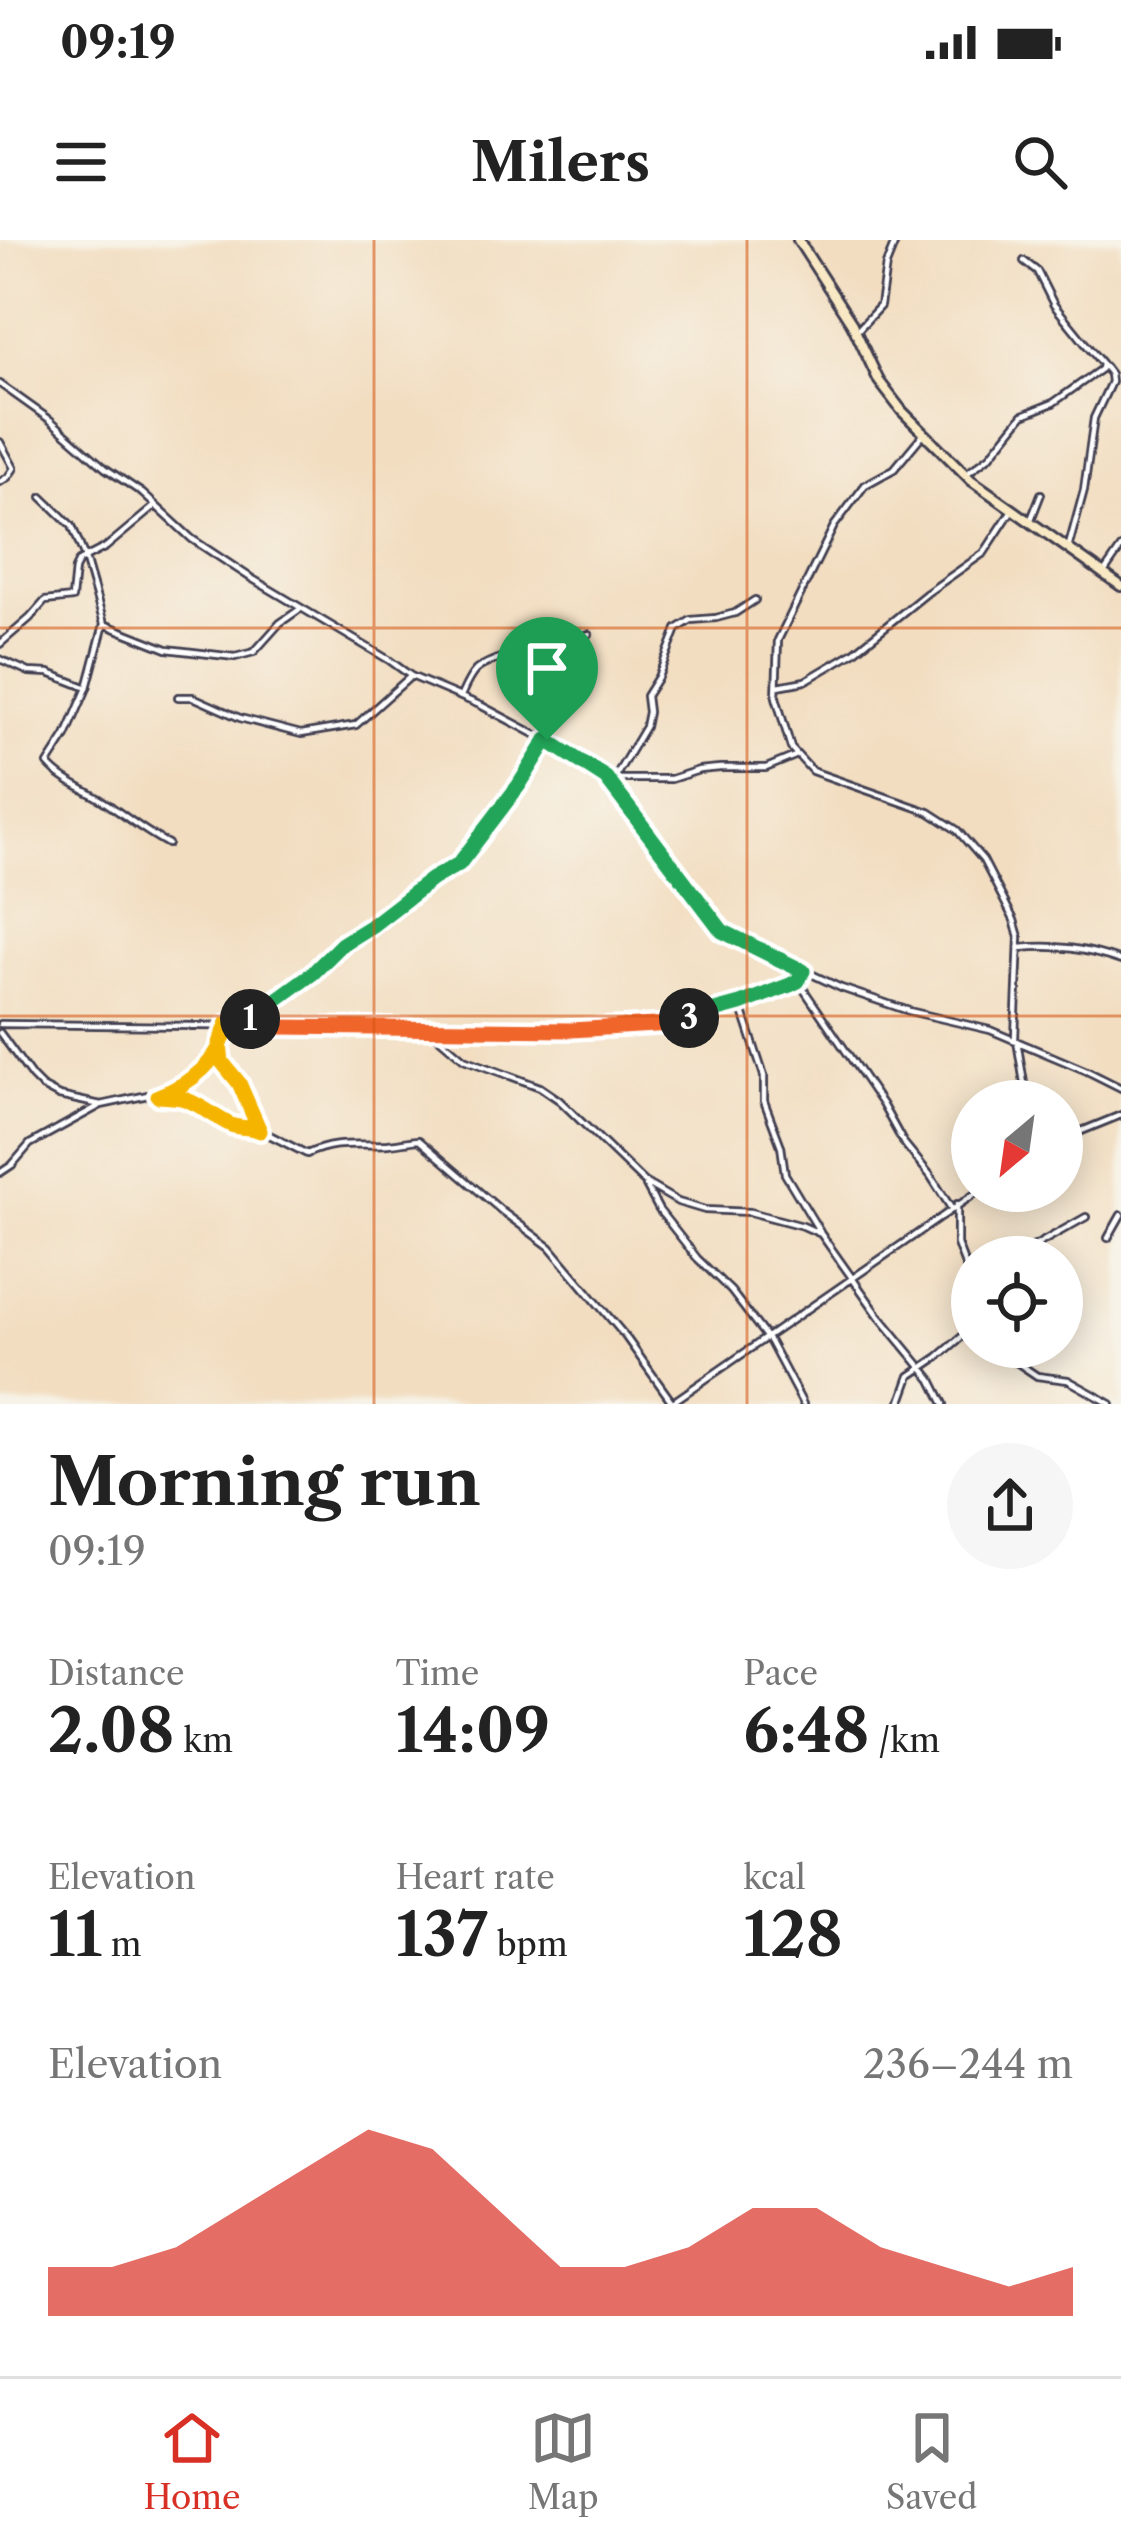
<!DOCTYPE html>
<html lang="en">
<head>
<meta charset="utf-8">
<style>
  body { margin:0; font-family:"Libre Caslon Text",serif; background:#f6f6f6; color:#222; height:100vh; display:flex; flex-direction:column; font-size:45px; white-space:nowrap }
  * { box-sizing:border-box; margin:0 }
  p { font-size:39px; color:#767676 }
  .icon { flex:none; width:66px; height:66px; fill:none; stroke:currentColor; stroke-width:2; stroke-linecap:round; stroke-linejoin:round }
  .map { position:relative; height:1164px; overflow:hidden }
  .side { display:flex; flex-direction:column; background:#fff; flex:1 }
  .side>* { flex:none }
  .needle { width:78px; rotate:209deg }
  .buttons { position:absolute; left:951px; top:840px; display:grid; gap:24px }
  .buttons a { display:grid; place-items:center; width:132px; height:132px; border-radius:50%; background:#fff; box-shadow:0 6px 30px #0003; font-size:60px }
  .pin { position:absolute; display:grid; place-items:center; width:102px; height:102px; color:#fff; margin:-123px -51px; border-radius:50% 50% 50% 0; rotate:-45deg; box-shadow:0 0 12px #0007 }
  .pin .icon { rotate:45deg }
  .km { position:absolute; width:60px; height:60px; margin:-30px; border-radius:50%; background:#222; color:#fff; font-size:33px; line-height:60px; text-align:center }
  .round { display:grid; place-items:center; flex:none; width:126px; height:126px; border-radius:63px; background:#f6f6f6 }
  .summary { display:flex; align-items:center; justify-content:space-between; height:204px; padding:0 48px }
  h1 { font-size:66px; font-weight:700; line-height:90px }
  .figures { display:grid; grid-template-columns:repeat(3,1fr); gap:18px; height:204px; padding:12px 48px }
  .figures div { display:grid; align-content:center }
  .figures b { font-size:60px; font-weight:700 }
  .figures small { font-size:33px; font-weight:400 }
  .figures p { font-size:33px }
  .chart { height:336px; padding:24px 48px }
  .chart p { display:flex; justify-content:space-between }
  .chart svg { width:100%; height:216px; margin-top:12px; fill:#d93025; opacity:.7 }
  .status { display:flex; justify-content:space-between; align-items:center; height:84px; padding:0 60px; background:#fff; direction:ltr }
  .status svg { height:33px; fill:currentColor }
  header { display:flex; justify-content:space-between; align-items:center; height:156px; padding:0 48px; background:#fff; font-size:54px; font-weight:700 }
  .tab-bar { display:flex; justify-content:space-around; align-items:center; height:168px; border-top:3px solid #e0e0e0; background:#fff; font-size:33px; color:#767676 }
  .tab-bar a { display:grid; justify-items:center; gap:6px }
  .tab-bar .on { color:#d93025 }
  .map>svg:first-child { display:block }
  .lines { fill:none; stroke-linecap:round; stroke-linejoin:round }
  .street-casing { stroke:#413e4f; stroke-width:10 }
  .secondary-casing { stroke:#413e4f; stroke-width:14 }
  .street { stroke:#fff; stroke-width:4.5 }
  .secondary { stroke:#f8e8c3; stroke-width:8 }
  .split-1-casing { stroke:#fff; stroke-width:24 }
  .split-2-casing { stroke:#fff; stroke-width:24 }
  .split-3-casing { stroke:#fff; stroke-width:24 }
  .split-4-casing { stroke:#fff; stroke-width:24 }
  .split-1 { stroke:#22a559; stroke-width:15 }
  .split-2 { stroke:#f5b400; stroke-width:15 }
  .split-3 { stroke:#f0652b; stroke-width:15 }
  .split-4 { stroke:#22a559; stroke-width:15 }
  .grid { fill:none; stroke:#d45411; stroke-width:3; stroke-opacity:0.55 }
</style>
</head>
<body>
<div class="status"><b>09:19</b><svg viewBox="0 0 49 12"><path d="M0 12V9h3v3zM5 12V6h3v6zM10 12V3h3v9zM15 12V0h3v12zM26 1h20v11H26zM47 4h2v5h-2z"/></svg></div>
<header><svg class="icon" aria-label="menu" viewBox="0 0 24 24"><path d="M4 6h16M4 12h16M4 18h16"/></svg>Milers<svg class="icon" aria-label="search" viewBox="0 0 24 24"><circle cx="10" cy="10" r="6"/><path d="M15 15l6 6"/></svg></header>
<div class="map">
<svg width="1121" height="1164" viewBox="0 0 1121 1164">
  <rect width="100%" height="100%" fill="#f7f3e8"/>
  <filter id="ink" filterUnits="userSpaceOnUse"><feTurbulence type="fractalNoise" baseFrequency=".00833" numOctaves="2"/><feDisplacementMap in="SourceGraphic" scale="24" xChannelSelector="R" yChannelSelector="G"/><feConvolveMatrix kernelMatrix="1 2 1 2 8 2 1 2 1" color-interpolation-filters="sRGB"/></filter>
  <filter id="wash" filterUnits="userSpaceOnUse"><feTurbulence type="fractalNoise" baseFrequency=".004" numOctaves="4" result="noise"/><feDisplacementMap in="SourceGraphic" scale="48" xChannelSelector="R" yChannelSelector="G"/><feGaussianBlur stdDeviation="2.7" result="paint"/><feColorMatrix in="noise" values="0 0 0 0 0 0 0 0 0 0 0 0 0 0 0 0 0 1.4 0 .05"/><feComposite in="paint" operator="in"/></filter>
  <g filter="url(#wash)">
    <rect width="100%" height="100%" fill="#f2ddc0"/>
  </g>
  <g filter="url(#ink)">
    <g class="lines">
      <defs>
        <path id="street" d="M855 93 880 66 886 25 896 0
          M0 144 49 179 105 228 142 253 192 299 251 338 389 420 411 436 482 466 546 500 606 538 715 683 731 696 841 748 909 771 990 790 1087 831 1121 848
          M924 193 894 229 865 245 834 286 778 400 776 457 791 508 812 531 929 572 957 590 983 620 1014 680 1019 697 1015 798
          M0 202 14 228 8 237 0 242
          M965 235 990 216 1023 175 1053 163 1101 129 1102 124 1054 65 1037 31 1024 21
          M42 257 72 286 85 318 104 384 87 448 66 496 48 524C65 544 91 551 112 567 130 580 147 593 168 604
          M1030 282 1041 254
          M1068 309 1084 250 1094 178 1111 142 1110 134 1104 126
          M1103 334 1121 308
          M104 384 167 409 235 417 254 412 280 383 300 369
          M0 404 30 378 45 361 72 358 75 329 79 321 106 307 155 266
          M0 419 29 432 49 433 85 447
          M778 446 805 441 854 412 927 353 984 313 1012 270
          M461 456C465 447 469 437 476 430 496 413 562 404 589 394
          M178 457H193L240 478 301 494 356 485 411 436
          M613 539H671L699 530 720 528H766L795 516
          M614 539 645 487 648 472 646 456 658 437 677 389 691 380 716 378 735 373 755 360
          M1020 708C1056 704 1087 709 1121 721
          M798 741 882 864 903 902 930 935 951 968
          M740 763 764 836V861L781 906 785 934 820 992
          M0 784 570 790 672 783 740 763 790 744 798 741 803 732
          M241 786 313 732 342 704 371 686 394 666 459 624 519 545 546 500
          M429 789 464 819 540 847 559 860 644 942 678 962 705 970 750 972 803 986 821 994 879 1076 932 1140 944 1164
          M0 793 32 837 42 847 59 856 101 865 148 855 185 859 220 877 227 883 254 887 307 914C337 900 357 906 388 904 398 903 408 901 419 900L503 972 550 1007 625 1096 672 1162
          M1017 801 1027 861
          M221 806 222 822 239 843 260 891
          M163 854C196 841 215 820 227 788
          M1062 899 1121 875
          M0 933 12 925 30 904 101 865
          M646 946 659 970 697 1018 731 1051 770 1102 803 1164
          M957 964V1004L972 1043
          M1108 998 1121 975
          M1015 1017 1086 977
          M994 1107 1037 1136 1068 1140 1111 1164
          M670 1164 979 951
          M900 1164 910 1136 938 1117 972 1088"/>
        <path id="secondary" d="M798 0 852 84 879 141 902 171 971 240 1121 346"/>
      </defs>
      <use href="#street" class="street-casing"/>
      <use href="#secondary" class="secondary-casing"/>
      <use href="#street" class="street"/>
      <use href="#secondary" class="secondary"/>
    </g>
  </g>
  <g class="lines" filter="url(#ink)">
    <defs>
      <path id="split-1" d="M250 779 313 733 342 704 371 686 432 639 459 624 519 545 547 500"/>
      <path id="split-2" d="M250 779 241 786 227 784 220 803 222 822 239 843 260 891C249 886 241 889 231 885 216 878 203 866 187 860 178 856 167 857 158 856 191 844 221 821 227 784L278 787"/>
      <path id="split-3" d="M278 787 571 790 672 784 689 778"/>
      <path id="split-4" d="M547 500 606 538 722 691 803 731 798 741 790 745 740 764 689 778"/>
    </defs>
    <use href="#split-1" class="split-1-casing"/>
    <use href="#split-2" class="split-2-casing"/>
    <use href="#split-3" class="split-3-casing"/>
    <use href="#split-4" class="split-4-casing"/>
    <use href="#split-1" class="split-1"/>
    <use href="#split-2" class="split-2"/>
    <use href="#split-3" class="split-3"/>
    <use href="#split-4" class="split-4"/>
  </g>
  <path class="grid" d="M374 0V1164M747 0V1164M0 388H1121M0 776H1121"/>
</svg>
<div class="buttons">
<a><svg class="needle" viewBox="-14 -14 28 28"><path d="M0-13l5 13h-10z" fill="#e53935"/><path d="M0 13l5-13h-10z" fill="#767676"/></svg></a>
<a><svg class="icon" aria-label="locate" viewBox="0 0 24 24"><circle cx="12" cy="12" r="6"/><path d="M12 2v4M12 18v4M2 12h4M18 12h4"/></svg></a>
</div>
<div class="pin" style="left:547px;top:500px;background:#1e9e55"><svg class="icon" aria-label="arrive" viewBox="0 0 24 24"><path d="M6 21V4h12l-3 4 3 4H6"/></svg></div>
<b class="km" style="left:250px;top:779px">1</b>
<b class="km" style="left:689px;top:778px">3</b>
</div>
<section class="side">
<div class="summary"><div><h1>Morning run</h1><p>09:19</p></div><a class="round"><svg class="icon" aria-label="share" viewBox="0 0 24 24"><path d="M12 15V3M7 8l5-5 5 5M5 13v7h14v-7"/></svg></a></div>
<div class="figures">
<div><p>Distance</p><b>2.08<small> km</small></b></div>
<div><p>Time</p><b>14:09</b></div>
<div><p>Pace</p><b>6:48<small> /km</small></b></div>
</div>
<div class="figures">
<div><p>Elevation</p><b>11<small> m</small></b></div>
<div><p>Heart rate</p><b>137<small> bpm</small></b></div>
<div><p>kcal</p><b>128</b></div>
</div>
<div class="chart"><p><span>Elevation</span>236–244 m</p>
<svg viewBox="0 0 160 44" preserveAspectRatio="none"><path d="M0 44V34L10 34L20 30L30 22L40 14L50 6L60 10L70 22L80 34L90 34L100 30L110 22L120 22L130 30L140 34L150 38L160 34V44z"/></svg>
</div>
</section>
<nav class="tab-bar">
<a class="on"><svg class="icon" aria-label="home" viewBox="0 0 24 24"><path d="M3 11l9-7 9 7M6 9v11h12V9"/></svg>Home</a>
<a><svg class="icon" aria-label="map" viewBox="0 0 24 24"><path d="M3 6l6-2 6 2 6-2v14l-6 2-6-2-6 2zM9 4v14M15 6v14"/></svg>Map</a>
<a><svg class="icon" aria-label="saved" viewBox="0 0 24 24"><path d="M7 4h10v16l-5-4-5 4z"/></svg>Saved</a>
</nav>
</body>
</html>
